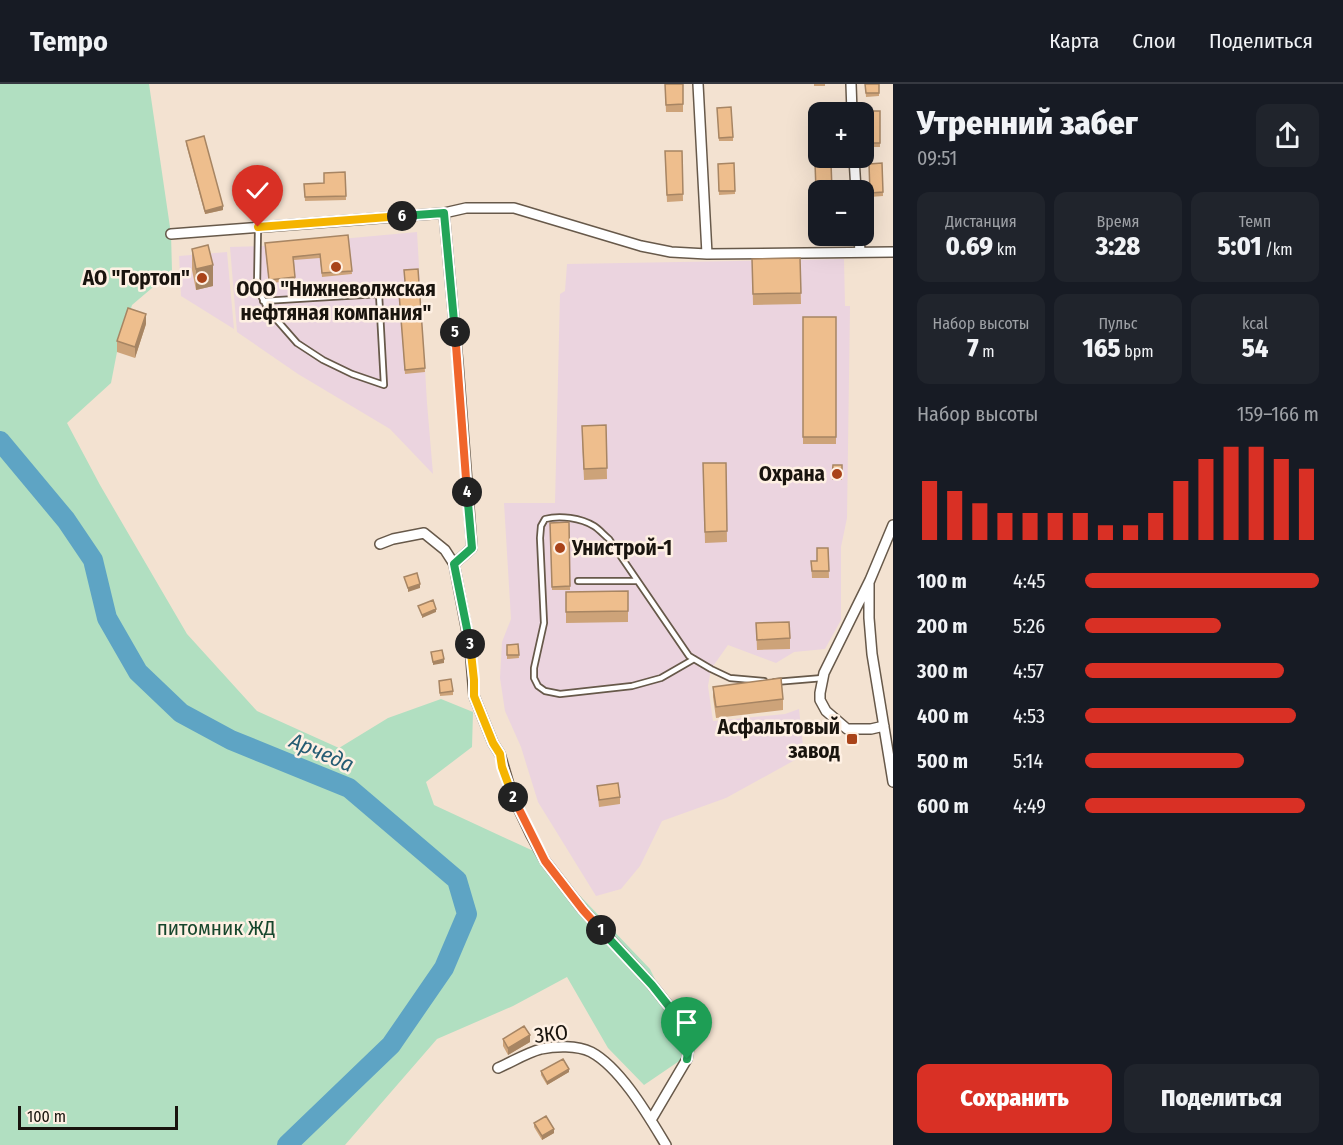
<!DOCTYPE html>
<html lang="ru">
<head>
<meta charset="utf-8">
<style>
  body { margin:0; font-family:"Fira Sans Condensed",sans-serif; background:#20242c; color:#f1f3f6; height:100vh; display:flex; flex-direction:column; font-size:22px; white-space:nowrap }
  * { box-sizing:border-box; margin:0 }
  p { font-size:20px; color:#9ea1a6 }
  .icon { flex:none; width:33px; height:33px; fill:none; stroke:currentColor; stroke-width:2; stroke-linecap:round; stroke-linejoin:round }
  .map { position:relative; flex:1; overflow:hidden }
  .drawer { display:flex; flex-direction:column; background:#171b24; width:450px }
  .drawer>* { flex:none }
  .buttons { position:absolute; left:808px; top:18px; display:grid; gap:12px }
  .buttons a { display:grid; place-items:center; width:66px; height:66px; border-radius:12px; background:#171b24; box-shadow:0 6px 24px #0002; font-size:30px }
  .scale { position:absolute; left:18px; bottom:15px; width:160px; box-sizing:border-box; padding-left:6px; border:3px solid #19140e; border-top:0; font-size:16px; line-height:21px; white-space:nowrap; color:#19140e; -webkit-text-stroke:4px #fef0e3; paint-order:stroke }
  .pin { position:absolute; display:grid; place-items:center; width:51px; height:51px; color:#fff; margin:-62px -26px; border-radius:50% 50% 50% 0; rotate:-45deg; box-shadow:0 0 6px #0007 }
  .pin .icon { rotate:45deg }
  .km { position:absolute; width:30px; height:30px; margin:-15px; border-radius:50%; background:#222; color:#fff; font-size:16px; line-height:30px; text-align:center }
  .round { display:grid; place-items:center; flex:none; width:63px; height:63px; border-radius:12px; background:#20242c }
  .head { display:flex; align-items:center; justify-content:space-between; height:102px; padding:0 24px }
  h1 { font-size:33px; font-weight:800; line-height:45px }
  .stats { display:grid; grid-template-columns:repeat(3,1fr); gap:9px; height:102px; padding:6px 24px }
  .stats div { display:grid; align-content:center; border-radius:12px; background:#20242c; text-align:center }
  .stats b { font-size:26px; font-weight:800 }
  .stats small { font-size:16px; font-weight:400 }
  .stats p { font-size:16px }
  .chart { height:168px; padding:12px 24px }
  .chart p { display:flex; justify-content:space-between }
  .chart svg { width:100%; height:108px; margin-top:6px; stroke:#d93025; stroke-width:6 }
  .button { display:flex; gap:12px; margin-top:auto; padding:12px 24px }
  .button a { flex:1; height:69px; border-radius:12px; background:#d93025; color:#fff; font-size:24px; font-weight:800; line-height:69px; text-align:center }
  .button a+a { background:#20242c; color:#f1f3f6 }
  ul { padding:0 24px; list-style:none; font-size:20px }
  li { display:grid; grid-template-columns:96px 72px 1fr; align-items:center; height:45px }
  li i { height:15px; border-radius:8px; background:#d93025 }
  header { display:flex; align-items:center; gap:36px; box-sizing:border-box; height:84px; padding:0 30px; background:#171b24; border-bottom:2px solid #363941 }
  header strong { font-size:28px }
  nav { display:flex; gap:33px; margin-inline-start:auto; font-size:21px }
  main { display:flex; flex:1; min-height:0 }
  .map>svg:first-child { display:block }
  .industrial { fill:#ebd4df }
  .green { fill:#b1dfc1 }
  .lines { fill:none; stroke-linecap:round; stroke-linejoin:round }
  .river { stroke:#5ea4c4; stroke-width:20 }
  .service-casing { stroke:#67594a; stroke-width:8 }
  .minor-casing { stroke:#67594a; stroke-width:12 }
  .service { stroke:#fff; stroke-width:4.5 }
  .minor { stroke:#fff; stroke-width:9 }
  .wall { fill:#cda379 }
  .shaded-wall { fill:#a78563 }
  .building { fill:#eebe8d; stroke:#a78563; stroke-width:1.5 }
  .split-1-casing { stroke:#fff; stroke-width:12 }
  .split-2-casing { stroke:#fff; stroke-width:12 }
  .split-3-casing { stroke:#fff; stroke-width:12 }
  .split-4-casing { stroke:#fff; stroke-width:12 }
  .split-5-casing { stroke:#fff; stroke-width:12 }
  .split-6-casing { stroke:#fff; stroke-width:12 }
  .split-7-casing { stroke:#fff; stroke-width:12 }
  .split-1 { stroke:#22a559; stroke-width:8 }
  .split-2 { stroke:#f0652b; stroke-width:8 }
  .split-3 { stroke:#f5b400; stroke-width:8 }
  .split-4 { stroke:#22a559; stroke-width:8 }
  .split-5 { stroke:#f0652b; stroke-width:8 }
  .split-6 { stroke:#22a559; stroke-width:8 }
  .split-7 { stroke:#f5b400; stroke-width:8 }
  .poi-dot { fill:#a94319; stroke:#fef0e3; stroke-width:2 }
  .labels { text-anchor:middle; stroke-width:5; stroke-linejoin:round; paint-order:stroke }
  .poi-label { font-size:21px; font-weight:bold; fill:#19140e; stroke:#fef0e3; text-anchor:end }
  .park-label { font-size:21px; fill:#16462c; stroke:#fef0e3 }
  .street-label { font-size:21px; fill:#19140e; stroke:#fef0e3 }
  .water-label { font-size:22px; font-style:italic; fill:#255c73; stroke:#fef0e3 }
</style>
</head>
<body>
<header>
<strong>Tempo</strong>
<nav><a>Карта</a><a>Слои</a><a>Поделиться</a></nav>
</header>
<main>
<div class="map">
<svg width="893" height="1061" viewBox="0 0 893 1061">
  <rect width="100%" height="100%" fill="#f3e2d1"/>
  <path class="industrial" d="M417 148 427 319 433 390 390 345 298 290 237 248 230 163 265 162Z
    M227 168 234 245 181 212 179 172Z
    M844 175 845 222H850L847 434 841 463V536L825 565 794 568 776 579 728 561 711 585 708 602 713 637 785 630 799 625 804 671 726 714 662 737 640 782 621 805 596 812 538 718 521 663 505 627 500 594 502 558 511 535 504 419H555L560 210 565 207 567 180Z"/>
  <path class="green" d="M0 0H149L171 150 172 187 132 221 117 268 111 299 67 339 100 401 187 550 257 627 339 664 388 634 441 615 473 628 472 663 426 698 434 721 540 770 650 885 691 969 644 1001 608 964 567 893 513 922 437 955 345 1061H0Z"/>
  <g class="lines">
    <path class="river" d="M0 357 66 436 93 476 107 534 138 588 181 629 231 656 349 704 457 796 467 830 444 884 391 961 287 1061"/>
    <defs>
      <path id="service" d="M258 145 257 204 269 227 297 259 323 276 352 290 384 301 379 210 263 217
        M578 497H637
        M694 575 661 594 632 602 560 610 545 607 538 602 534 594V584L544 539 540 454 541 442 545 435C560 431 581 434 594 442 599 445 604 451 609 455L689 572 711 585 730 594 764 597
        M775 598 823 594"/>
      <path id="minor" d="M698 0 707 170
        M851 0 852 28
        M854 74 856 106
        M444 129 458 280 472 464 454 480
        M171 150 444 129 466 124H514L641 162 671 168 707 170 893 168
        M859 152 860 168
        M380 460 393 455 424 449 445 466 454 480 470 563 474 612 493 659 500 670 512 711 531 751 545 777 583 826 652 901 675 930 688 952 689 962 687 975 651 1036
        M869 499V534L872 570 893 698
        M884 642 871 645H847L826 627 820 616V609L824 589 870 496 893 441
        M498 984C512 978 526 969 541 965 555 962 577 961 591 968 621 984 649 1033 666 1061"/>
    </defs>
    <use href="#service" class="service-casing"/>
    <use href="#minor" class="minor-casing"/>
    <use href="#service" class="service"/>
    <use href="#minor" class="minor"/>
  </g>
  <path class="wall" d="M665 0H683V28H666Z
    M814 0H825V2H814Z
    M865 0H879V12L866 13Z
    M717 24 733 53V57H719Z
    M811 25 819 28V57H812Z
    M880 27V63H868V40H864V28Z
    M186 57 223 126 205 130 186 60Z
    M665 67H682L683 117 667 118Z
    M734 79 735 110 719 111 718 80Z
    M882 79 883 112 870 113 869 80Z
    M345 88 346 116 305 117 304 100 324 99Z
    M348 151 352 190 322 193 320 174 294 176 295 197 269 199 265 162Z
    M192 165 213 202 196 206 192 186Z
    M800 174 801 220 753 221 752 175Z
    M418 185 425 288 405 290 399 209H405Z
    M803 233H836V360H803Z
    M146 240 135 274 117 268V257Z
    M606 341 607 395 584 396 582 353Z
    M703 379H726L727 458 705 459Z
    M833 381H842V396H832Z
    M569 438 570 506H552L550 439Z
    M828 464 829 494H812L811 477H817Z
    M566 508 628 527V538L566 539Z
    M756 539 790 554V565L757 566Z
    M518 560 519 574 507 575V561Z
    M439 597 453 607V611L440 612Z
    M713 603 783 615V626L716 634 713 613Z
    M597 702 620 713V720L599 723Z
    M503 955 530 958 508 971 503 962Z
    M541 987 569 988 547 1001 541 991Z
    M534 1039 554 1049 542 1056 534 1043Z"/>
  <path class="shaded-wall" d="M223 122V126L205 130V127Z
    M213 181V202L196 206V185Z
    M146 230V240L135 274V263Z
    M420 500V504L408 508V504Z
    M436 525V528L422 534V531Z
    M444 575V579L433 581V578Z
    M530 951V958L508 971V964Z
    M569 985V988L547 1001V998Z
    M554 1045V1049L542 1056V1052Z"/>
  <path class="building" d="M665 0H683V20L666 21Z
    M865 0H879V9H866Z
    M731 23 733 53 719 54 717 24Z
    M828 24V28H819V53H812L811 25Z
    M859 27H880V59H868V36H864V28H859Z
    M204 52 223 122 205 127 186 57Z
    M665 67H682L683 110 667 111Z
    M734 79 735 107H719L718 80Z
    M815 79H831L832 106H816Z
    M882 79 883 108 870 109 869 80Z
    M345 88 346 112 305 113 304 100 324 99V89Z
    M348 151 352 187 322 189 320 170 293 173 295 193 269 196 265 159Z
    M208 161 213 181 196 185 192 165Z
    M800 174 801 209 753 210 752 175Z
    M418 185 425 284 405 286 399 209H406L404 186Z
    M128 224 146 230 135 263 117 257Z
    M803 233H836V353H803Z
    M606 341 607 384 584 385 582 342Z
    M703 379H726L727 447 705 448Z
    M833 381H842V393L832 392Z
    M569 438 570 502 552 503 550 439Z
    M817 464H828L829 487H812L811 477H817Z
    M417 489 420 500 408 504 404 493Z
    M628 507V527L566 528V508Z
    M433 516 436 525 422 531 418 522Z
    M789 538 790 554 757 556 756 539Z
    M518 560 519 571H507V561Z
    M442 566 444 575 433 578 431 568Z
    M781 594 783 615 716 623 713 603Z
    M451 595 453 607 440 609 439 597Z
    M618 699 620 713 599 716 597 702Z
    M524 942 530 951 508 964 503 955Z
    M563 975 569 985 547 998 541 987Z
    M546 1032 554 1045 542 1052 534 1039Z"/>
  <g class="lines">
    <defs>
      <path id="split-1" d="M601 846 652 901 675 930 688 952 689 962 687 975"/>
      <path id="split-2" d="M513 713 545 777 583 826 601 846"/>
      <path id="split-3" d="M470 560 474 596V612L493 659 500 670 502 683 513 713"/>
      <path id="split-4" d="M467 408 472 464 454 480 470 560"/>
      <path id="split-5" d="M455 248 467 408"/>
      <path id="split-6" d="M402 132 444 129 455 248"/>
      <path id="split-7" d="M258 143 402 132"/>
    </defs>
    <use href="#split-1" class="split-1-casing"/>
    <use href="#split-2" class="split-2-casing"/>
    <use href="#split-3" class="split-3-casing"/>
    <use href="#split-4" class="split-4-casing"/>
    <use href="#split-5" class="split-5-casing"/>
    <use href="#split-6" class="split-6-casing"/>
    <use href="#split-7" class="split-7-casing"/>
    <use href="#split-1" class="split-1"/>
    <use href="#split-2" class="split-2"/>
    <use href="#split-3" class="split-3"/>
    <use href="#split-4" class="split-4"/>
    <use href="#split-5" class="split-5"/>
    <use href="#split-6" class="split-6"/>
    <use href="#split-7" class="split-7"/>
  </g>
  <g class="poi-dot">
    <circle cx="336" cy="183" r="6"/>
    <circle cx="202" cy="194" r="6"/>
    <circle cx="837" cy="390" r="6"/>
    <circle cx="560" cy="464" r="6"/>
    <rect x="846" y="649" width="12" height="12" rx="3"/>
  </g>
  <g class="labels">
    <g class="poi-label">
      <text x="190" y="201">АО "Гортоп"</text>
      <text x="336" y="212" text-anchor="middle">ООО "Нижневолжская<tspan x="336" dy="24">нефтяная компания"</tspan></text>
      <text x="825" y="397">Охрана</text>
      <text x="572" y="471" text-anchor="start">Унистрой-1</text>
      <text x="840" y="650">Асфальтовый<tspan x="840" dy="24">завод</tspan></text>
    </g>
    <g class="park-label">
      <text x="216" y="851">питомник ЖД</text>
    </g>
    <g class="street-label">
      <text transform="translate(551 950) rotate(-7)" y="7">ЗКО</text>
    </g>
    <g class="water-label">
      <text transform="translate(322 668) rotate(23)" y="8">Арчеда</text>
    </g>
  </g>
</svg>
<div class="buttons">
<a>+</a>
<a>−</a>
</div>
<div class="scale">100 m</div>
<div class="pin" style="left:687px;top:975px;background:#1e9e55"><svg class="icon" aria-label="arrive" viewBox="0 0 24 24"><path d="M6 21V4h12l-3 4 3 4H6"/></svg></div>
<div class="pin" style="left:258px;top:143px;background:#d93025"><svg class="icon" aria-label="check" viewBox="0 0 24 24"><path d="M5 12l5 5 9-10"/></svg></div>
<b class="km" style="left:601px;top:846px">1</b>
<b class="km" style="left:513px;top:713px">2</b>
<b class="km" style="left:470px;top:560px">3</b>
<b class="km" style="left:467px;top:408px">4</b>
<b class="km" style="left:455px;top:248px">5</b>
<b class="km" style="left:402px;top:132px">6</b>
</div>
<section class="drawer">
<div class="head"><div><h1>Утренний забег</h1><p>09:51</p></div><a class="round"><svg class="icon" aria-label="share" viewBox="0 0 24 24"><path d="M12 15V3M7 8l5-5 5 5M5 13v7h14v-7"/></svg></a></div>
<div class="stats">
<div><p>Дистанция</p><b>0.69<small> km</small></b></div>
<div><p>Время</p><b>3:28</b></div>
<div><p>Темп</p><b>5:01<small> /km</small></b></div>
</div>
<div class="stats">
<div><p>Набор высоты</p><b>7<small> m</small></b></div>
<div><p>Пульс</p><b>165<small> bpm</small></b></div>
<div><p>kcal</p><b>54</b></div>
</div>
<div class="chart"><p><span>Набор высоты</span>159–166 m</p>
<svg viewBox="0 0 160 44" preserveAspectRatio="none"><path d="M5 44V20M15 44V24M25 44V29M35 44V33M45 44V33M55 44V33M65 44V33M75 44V38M85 44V38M95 44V33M105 44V20M115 44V11M125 44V6M135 44V6M145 44V11M155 44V15"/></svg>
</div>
<ul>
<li><b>100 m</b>4:45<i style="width:100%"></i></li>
<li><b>200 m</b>5:26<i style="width:58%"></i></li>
<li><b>300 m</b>4:57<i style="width:85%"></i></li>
<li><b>400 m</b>4:53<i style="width:90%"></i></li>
<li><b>500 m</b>5:14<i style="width:68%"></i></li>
<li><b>600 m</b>4:49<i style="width:94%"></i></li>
</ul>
<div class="button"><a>Сохранить</a><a>Поделиться</a></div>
</section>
</main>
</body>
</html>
